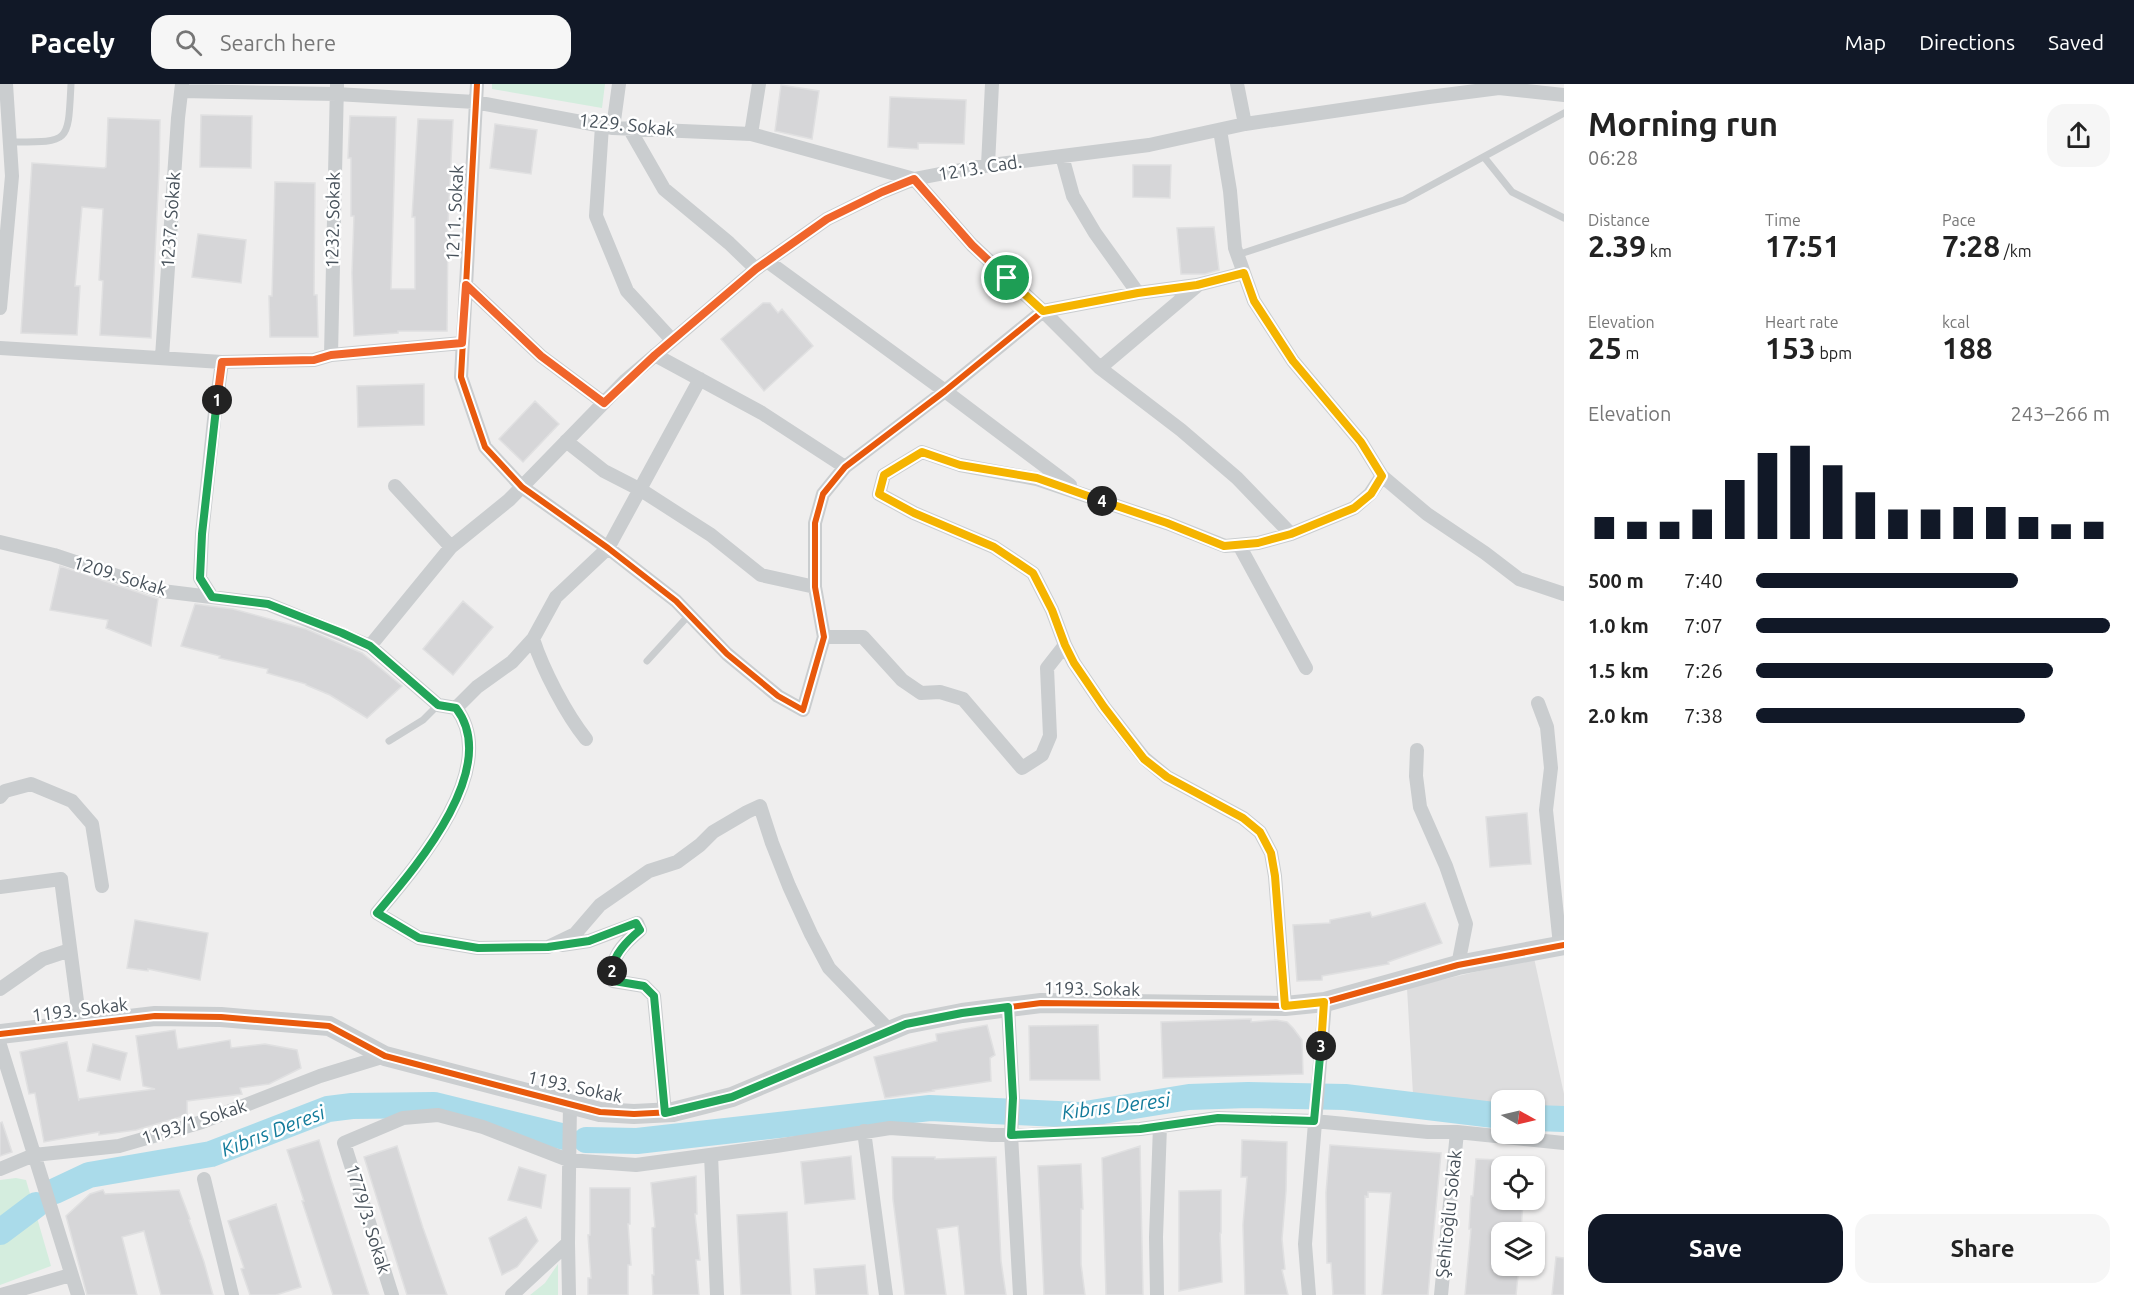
<!DOCTYPE html>
<html lang="en">
<head>
<meta charset="utf-8">
<style>
  body { margin:0; font-family:Ubuntu,sans-serif; background:#f6f6f6; color:#222; height:100vh; display:flex; flex-direction:column; font-size:22px; white-space:nowrap }
  * { box-sizing:border-box; margin:0 }
  p { font-size:20px; color:#767676 }
  .icon { flex:none; width:33px; height:33px; fill:none; stroke:currentColor; stroke-width:2; stroke-linecap:round; stroke-linejoin:round }
  .map { position:relative; flex:1; overflow:hidden }
  .side { display:flex; flex-direction:column; background:#fff; width:570px }
  .side>* { flex:none }
  .needle { width:39px; rotate:98deg }
  .buttons { position:absolute; left:1491px; top:1006px; display:grid; gap:12px }
  .buttons a { display:grid; place-items:center; width:54px; height:54px; border-radius:12px; background:#fff; box-shadow:0 2px 4px #0004; font-size:30px }
  .pin { position:absolute; display:grid; place-items:center; width:51px; height:51px; color:#fff; margin:-26px; border:3px solid #fff; border-radius:50%; box-shadow:0 2px 6px #0007 }
  .km { position:absolute; width:30px; height:30px; margin:-15px; border-radius:50%; background:#222; color:#fff; font-size:16px; line-height:30px; text-align:center }
  .round { display:grid; place-items:center; flex:none; width:63px; height:63px; border-radius:18px; background:#f6f6f6 }
  .overview { display:flex; align-items:center; justify-content:space-between; height:102px; padding:0 24px }
  h1 { font-size:33px; font-weight:600; line-height:45px }
  .metrics { display:grid; grid-template-columns:repeat(3,1fr); gap:9px; height:102px; padding:6px 24px }
  .metrics div { display:grid; align-content:center }
  .metrics b { font-size:30px; font-weight:600 }
  .metrics small { font-size:16px; font-weight:400 }
  .metrics p { font-size:16px }
  .chart { height:168px; padding:12px 24px }
  .chart p { display:flex; justify-content:space-between }
  .chart svg { width:100%; height:108px; margin-top:6px; stroke:#111827; stroke-width:6 }
  .cta { display:flex; gap:12px; margin-top:auto; padding:12px 24px }
  .cta a { flex:1; height:69px; border-radius:18px; background:#111827; color:#fff; font-size:24px; font-weight:600; line-height:69px; text-align:center }
  .cta a+a { background:#f6f6f6; color:#222 }
  ul { padding:0 24px; list-style:none; font-size:20px }
  li { display:grid; grid-template-columns:96px 72px 1fr; align-items:center; height:45px }
  li i { height:15px; border-radius:8px; background:#111827 }
  header { display:flex; align-items:center; gap:36px; box-sizing:border-box; height:84px; padding:0 30px; background:#111827; color:#fff }
  header strong { font-size:28px }
  nav { display:flex; gap:33px; margin-inline-start:auto; font-size:21px }
  .search { width:420px; height:54px; background:#f6f6f6; display:flex; align-items:center; gap:15px; box-sizing:border-box; padding:0 21px; border-radius:18px; color:#767676; font-size:22px }
  main { display:flex; flex:1; min-height:0 }
  .map>svg:first-child { display:block }
  .education { fill:#ddddde }
  .green { fill:#d4edde }
  .lines { fill:none; stroke-linecap:round; stroke-linejoin:round }
  .river { stroke:#aadbea; stroke-width:26 }
  .building { fill:#d6d6d8; stroke:#e0e0e1; stroke-width:1.5 }
  .lane { stroke:#cacdcf; stroke-width:7 }
  .street { stroke:#cacdcf; stroke-width:14 }
  .secondary { stroke:#cbced0; stroke-width:20 }
  .cycleway-casing { stroke:#fff; stroke-width:10 }
  .cycleway { stroke:#e8590c; stroke-width:6 }
  .split-1-casing { stroke:#fff; stroke-width:12 }
  .split-2-casing { stroke:#fff; stroke-width:12 }
  .split-3-casing { stroke:#fff; stroke-width:12 }
  .split-4-casing { stroke:#fff; stroke-width:12 }
  .split-5-casing { stroke:#fff; stroke-width:12 }
  .split-1 { stroke:#f0652b; stroke-width:8 }
  .split-2 { stroke:#22a559; stroke-width:8 }
  .split-3 { stroke:#22a559; stroke-width:8 }
  .split-4 { stroke:#f5b400; stroke-width:8 }
  .split-5 { stroke:#f5b400; stroke-width:8 }
  .labels { text-anchor:middle; stroke-width:5; stroke-linejoin:round; paint-order:stroke }
  .street-label { font-size:18px; fill:#47515a; stroke:#fff }
  .water-label { font-size:20px; font-style:italic; fill:#127b9b; stroke:#fff }
</style>
</head>
<body>
<header>
<strong>Pacely</strong>
<div class="search"><svg class="icon" aria-label="search" viewBox="0 0 24 24"><circle cx="10" cy="10" r="6"/><path d="M15 15l6 6"/></svg>Search here</div>
<nav><a>Map</a><a>Directions</a><a>Saved</a></nav>
</header>
<main>
<div class="map">
<svg width="1564" height="1211" viewBox="0 0 1564 1211">
  <rect width="100%" height="100%" fill="#efeeee"/>
  <path class="education" d="M1534 874 1564 1010V1022L1535 1023 1534 1017H1502L1501 1022 1413 1010 1407 904Z"/>
  <path class="green" d="M492 0H605L602 24 492 5Z
    M16 1094 26 1096 51 1182 0 1201V1096Z
    M558 1180V1211H530L545 1199Z"/>
  <g class="lines">
    <path class="river" d="M1534 1034 1564 1035
      M586 1056 637 1057 930 1024 1079 1031 1189 1013 1248 1011 1345 1013 1502 1032
      M55 1107 89 1091 211 1070 328 1025 352 1022 434 1021 565 1053
      M0 1148 36 1121"/>
  </g>
  <path class="building" d="M781 1 819 7 812 55 775 47Z
    M890 13 966 16 964 60 918 59V65L888 63Z
    M201 31 252 32 251 84 200 83Z
    M350 32 396 33 391 205H415V133H412L418 35 453 36 448 139 447 247H398V249L354 252 352 189 354 132H351V74H348Z
    M108 34 160 36 159 87 151 254 100 251 103 197 99 196 103 125 82 123 75 202H80L77 251 21 249 32 79 104 84 106 83Z
    M495 40 537 46 531 90 490 84Z
    M1133 81H1171L1170 114 1133 113Z
    M275 98 315 99 314 211H317L318 253H270L269 212H272Z
    M1214 143 1219 186 1205 190H1181L1177 144Z
    M198 150 246 156 241 199 192 193Z
    M763 219H770L778 229 782 225 813 262 764 307 721 255Z
    M424 300V341L358 343 357 302Z
    M535 317 559 340 523 378 499 355Z
    M60 482 158 515 151 562 106 544 108 536 50 526Z
    M463 517 493 543 453 591 423 565Z
    M195 520 233 525 306 545 362 569 402 602 367 634 330 611 306 601V600L267 589 268 585 219 574 220 572 181 562Z
    M1527 729 1531 780 1490 783 1486 733Z
    M1425 819 1442 859 1388 878 1389 880 1322 892V896L1297 897 1293 841 1330 839V836L1370 828 1372 833Z
    M135 836 208 849 200 896 148 885V887L127 884Z
    M1251 935V938L1276 936 1287 938 1293 944 1302 956 1303 990 1163 994 1161 938Z
    M987 941 995 971 990 974 991 997 933 1006 934 1007 885 1014 874 973 937 957 936 950Z
    M1098 941 1100 996H1030L1029 942Z
    M175 946 178 965 230 956 231 964 265 960 297 966 301 984 269 1000 240 1004 242 1010 187 1017V1031L136 1046 99 1051V1048L44 1058 35 1009 29 1010 20 968 67 958 79 1017V1015L155 1005 143 1002 136 952Z
    M93 960 127 969 120 996 87 987Z
    M2 1038 12 1068 0 1072V1039Z
    M319 1056 331 1095 369 1211H333L302 1117H304L287 1066Z
    M1242 1056 1287 1058 1286 1107 1282 1155 1285 1185 1282 1186 1288 1211H1245L1243 1141 1247 1093H1241Z
    M1330 1061 1441 1069 1428 1211H1382L1391 1109 1368 1108V1113L1365 1112V1211H1333L1331 1179H1327L1326 1109Z
    M397 1062 423 1144 447 1211H407L401 1192 364 1073Z
    M1140 1062 1143 1211H1106L1102 1074Z
    M851 1072 855 1115 805 1120 801 1078Z
    M892 1073H935V1075L996 1073 1001 1177 1006 1211H965L958 1142 937 1145 946 1211H905L893 1115Z
    M1476 1075 1502 1076V1116H1523L1521 1149 1502 1147V1182H1519L1516 1211H1465L1471 1145H1469L1471 1112H1473Z
    M1081 1080 1083 1125H1081V1180L1085 1211H1044L1038 1082Z
    M519 1083 546 1091 541 1124 508 1116Z
    M696 1092 697 1130H695L700 1176H696L699 1211H653L652 1191H654L652 1144 655 1143 651 1099Z
    M590 1104H630V1140H628L631 1181H628V1211H588V1194H591L588 1151H590Z
    M103 1106 105 1110 179 1106 190 1135 189 1136 204 1178 213 1211H161L144 1147 122 1153 137 1211H87L66 1132 90 1110Z
    M1221 1106V1149H1220L1222 1198 1179 1207V1107Z
    M276 1120 301 1203 276 1211H250L241 1185 244 1184 228 1137Z
    M787 1128 791 1211H741L737 1131Z
    M526 1133 538 1157 517 1183 502 1191 489 1154Z
    M1556 1173 1564 1174V1211H1552Z
    M865 1181 868 1211H816L814 1185Z"/>
  <g class="lines">
    <path class="lane" d="M10 58C70 58 68 60 71 0
      M1484 73 1512 108 1564 134
      M1237 171 1404 116 1564 29
      M647 577 689 531
      M389 657 423 636 438 621"/>
    <path class="street" d="M477 0 461 293 485 363 522 403 608 464 676 517 727 570 778 612 803 626 824 553 815 503V439L823 410 845 383 945 307 1043 227 1138 209 1197 201 1244 189
      M1237 0 1245 40
      M182 7 336 10 475 18 613 44 751 50 914 95 972 161 1043 227 1100 284 1181 346 1237 394 1291 450
      M602 42 596 132 627 207 672 256
      M613 44 619 0
      M629 44 664 105 729 159 756 185
      M1220 46 1230 107 1235 164 1254 217 1293 277 1361 358 1382 392 1427 430 1485 469 1519 495 1564 510
      M751 50 759 0
      M1062 72 1073 112 1095 149 1138 209
      M988 81 992 0
      M767 177 945 307 1070 401
      M466 201 541 272 604 319
      M0 224 12 92 6 0
      M0 264 222 278 314 276 331 271 462 259
      M331 271 337 0
      M655 271 762 329 845 383
      M162 273 178 34 182 0
      M1100 284 1197 202
      M566 357 604 387 641 406 711 451 761 491 815 503
      M395 402 451 463 509 416 626 296 756 185 827 135 882 108 914 95 976 83 1149 61 1245 40 1429 13 1499 4 1564 11
      M0 458 54 471 162 507 268 520 370 562 438 621 456 624 477 603 512 578 533 555 556 513 608 464 700 295
      M1239 461 1306 584
      M212 513 200 494 202 450 214 336 222 278
      M824 553H863L902 596 921 609 940 608 963 615 1022 684 1042 671 1050 652 1047 584 1065 561
      M533 555C543 586 566 630 586 655
      M370 562 451 463
      M1538 619 1547 643 1551 684 1546 726 1560 861
      M456 624C502 684 415 784 377 829L419 854 478 864 548 863 575 850 600 821 649 787 677 778 700 761 713 748 747 728 760 722 772 759 789 802 811 850 829 884 890 947
      M1417 666 1416 692 1420 723 1446 782 1466 840 1458 881
      M0 713 5 707 31 700 72 717 92 740 102 802
      M0 803 61 795 80 940
      M562 861 589 857 637 839 640 846C622 861 610 873 613 897L644 902 654 912 665 1029
      M0 905 43 875 70 866
      M1285 922 1275 792 1271 769 1260 748 1243 734 1167 693 1144 674 1104 623 1074 579 1065 561 1052 526 1033 489 994 463 914 429 879 410 884 391 922 368 960 381 1037 395 1167 439 1225 462 1258 459 1291 450 1354 424 1370 410 1382 392
      M1008 923 1013 1014 1011 1051 1020 1211
      M0 961 78 1211
      M864 1047 886 1211
      M711 1071 717 1211
      M0 1085 34 1071 119 1062 202 1038 320 992 385 972
      M204 1095 232 1211
      M1 1211 67 1192
      M392 1211 344 1059 403 1034 438 1031 483 1043 568 1076 636 1081 776 1062 890 1044 992 1051H1028L1140 1045 1218 1034 1314 1037 1428 1048H1457L1564 1059
      M512 1211 568 1159
      M569 1211 568 1159 570 1020
      M1157 1211 1156 1153 1160 1042
      M1309 1211 1305 1160 1325 918
      M1441 1211 1457 1048"/>
    <path class="secondary" d="M0 950 155 932 221 933 329 942 385 972 600 1028 634 1030 673 1028 732 1013 906 940 962 929 1041 919 1285 922 1325 918 1458 881 1564 861"/>
    <defs>
      <path id="cycleway" d="M477 0 461 293 485 363 522 403 608 464 676 517 727 570 778 612 803 626 824 553 815 503V439L823 410 845 383 945 307 1043 227 1138 209 1197 201 1244 189
        M0 950 155 932 221 933 329 942 385 972 600 1028 634 1030 673 1028 732 1013 906 940 962 929 1041 919 1285 922 1325 918 1458 881 1564 861"/>
    </defs>
    <use href="#cycleway" class="cycleway-casing"/>
    <use href="#cycleway" class="cycleway"/>
  </g>
  <g class="lines">
    <defs>
      <path id="split-1" d="M217 316 222 278 314 276 331 271 462 259 466 201 541 272 604 319 655 271 756 185 827 135 882 108 914 95 972 161 1007 194"/>
      <path id="split-2" d="M217 316 202 450 200 494 212 513 268 520 342 549 370 562 438 621 456 624C502 684 415 784 377 829L419 854 478 864 548 863 589 857 636 839 640 846C628 856 613 870 612 887"/>
      <path id="split-3" d="M612 887 614 897 644 902 654 912 665 1029 732 1013 906 940 962 929 1008 923 1013 1014 1011 1051 1140 1045 1218 1034 1314 1037 1321 962"/>
      <path id="split-4" d="M1102 417 1037 394 960 381 922 368 884 391 879 410 914 429 994 463 1033 489 1052 526 1065 561 1074 579 1104 623 1144 675 1167 693 1243 734 1260 748 1271 769 1275 792 1285 922 1324 918 1321 962"/>
      <path id="split-5" d="M1007 194 1043 227 1138 209 1197 201 1244 189 1254 217 1293 277 1361 358 1382 392 1371 410 1354 424 1291 450 1258 459 1224 462 1167 439 1102 417"/>
    </defs>
    <use href="#split-1" class="split-1-casing"/>
    <use href="#split-2" class="split-2-casing"/>
    <use href="#split-3" class="split-3-casing"/>
    <use href="#split-4" class="split-4-casing"/>
    <use href="#split-5" class="split-5-casing"/>
    <use href="#split-1" class="split-1"/>
    <use href="#split-2" class="split-2"/>
    <use href="#split-3" class="split-3"/>
    <use href="#split-4" class="split-4"/>
    <use href="#split-5" class="split-5"/>
  </g>
  <g class="labels">
    <g class="street-label">
      <text transform="translate(627 41) rotate(6)" y="6">1229. Sokak</text>
      <text transform="translate(980 84) rotate(-9)" y="6">1213. Cad.</text>
      <text transform="translate(455 129) rotate(-87)" y="6">1211. Sokak</text>
      <text transform="translate(171 136) rotate(-86)" y="6">1237. Sokak</text>
      <text transform="translate(333 136) rotate(-89)" y="6">1232. Sokak</text>
      <text transform="translate(120 492) rotate(17)" y="6">1209. Sokak</text>
      <text transform="translate(1092 905) rotate(1)" y="6">1193. Sokak</text>
      <text transform="translate(80 926) rotate(-7)" y="6">1193. Sokak</text>
      <text transform="translate(575 1003) rotate(12)" y="6">1193. Sokak</text>
      <text transform="translate(194 1038) rotate(-18)" y="6">1193/1 Sokak</text>
      <text transform="translate(1449 1130) rotate(-84)" y="6">Şehitoğlu Sokak</text>
      <text transform="translate(368 1135) rotate(73)" y="6">1779/3. Sokak</text>
    </g>
    <g class="water-label">
      <text transform="translate(1116 1022) rotate(-7)" y="7">Kıbrıs Deresi</text>
      <text transform="translate(273 1047) rotate(-21)" y="7">Kıbrıs Deresi</text>
    </g>
  </g>
</svg>
<div class="buttons">
<a><svg class="needle" viewBox="-14 -14 28 28"><path d="M0-13l5 13h-10z" fill="#e53935"/><path d="M0 13l5-13h-10z" fill="#767676"/></svg></a>
<a><svg class="icon" aria-label="locate" viewBox="0 0 24 24"><circle cx="12" cy="12" r="6"/><path d="M12 2v4M12 18v4M2 12h4M18 12h4"/></svg></a>
<a><svg class="icon" aria-label="layers" viewBox="0 0 24 24"><path d="M12 4l9 5-9 5-9-5zM3 14l9 5 9-5"/></svg></a>
</div>
<div class="pin" style="left:1007px;top:194px;background:#1e9e55"><svg class="icon" aria-label="arrive" viewBox="0 0 24 24"><path d="M6 21V4h12l-3 4 3 4H6"/></svg></div>
<b class="km" style="left:217px;top:316px">1</b>
<b class="km" style="left:612px;top:887px">2</b>
<b class="km" style="left:1321px;top:962px">3</b>
<b class="km" style="left:1102px;top:417px">4</b>
</div>
<section class="side">
<div class="overview"><div><h1>Morning run</h1><p>06:28</p></div><a class="round"><svg class="icon" aria-label="share" viewBox="0 0 24 24"><path d="M12 15V3M7 8l5-5 5 5M5 13v7h14v-7"/></svg></a></div>
<div class="metrics">
<div><p>Distance</p><b>2.39<small> km</small></b></div>
<div><p>Time</p><b>17:51</b></div>
<div><p>Pace</p><b>7:28<small> /km</small></b></div>
</div>
<div class="metrics">
<div><p>Elevation</p><b>25<small> m</small></b></div>
<div><p>Heart rate</p><b>153<small> bpm</small></b></div>
<div><p>kcal</p><b>188</b></div>
</div>
<div class="chart"><p><span>Elevation</span>243–266 m</p>
<svg viewBox="0 0 160 44" preserveAspectRatio="none"><path d="M5 44V35M15 44V37M25 44V37M35 44V32M45 44V20M55 44V9M65 44V6M75 44V14M85 44V25M95 44V32M105 44V32M115 44V31M125 44V31M135 44V35M145 44V38M155 44V37"/></svg>
</div>
<ul>
<li><b>500 m</b>7:40<i style="width:74%"></i></li>
<li><b>1.0 km</b>7:07<i style="width:100%"></i></li>
<li><b>1.5 km</b>7:26<i style="width:84%"></i></li>
<li><b>2.0 km</b>7:38<i style="width:76%"></i></li>
</ul>
<div class="cta"><a>Save</a><a>Share</a></div>
</section>
</main>
</body>
</html>
